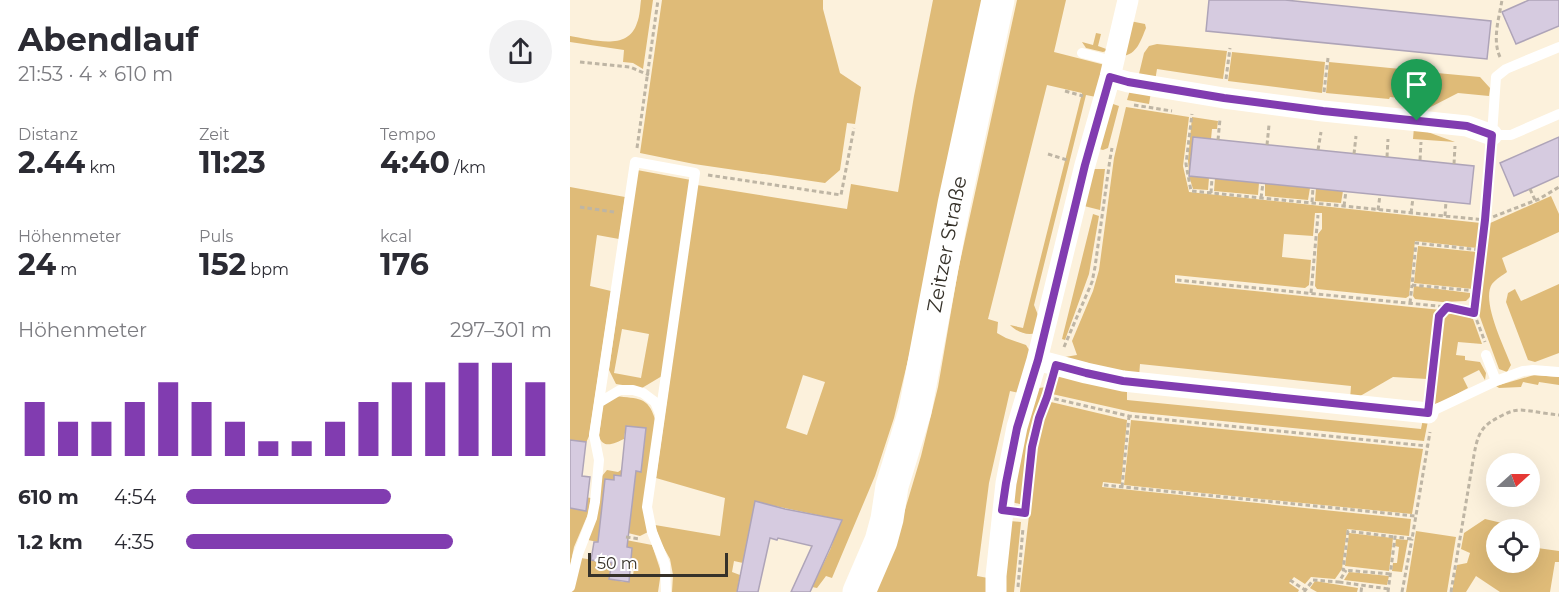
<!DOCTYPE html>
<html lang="de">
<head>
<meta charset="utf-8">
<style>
  body { margin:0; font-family:Montserrat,sans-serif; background:#f2f2f3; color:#2b2b33; height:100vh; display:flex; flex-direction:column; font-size:22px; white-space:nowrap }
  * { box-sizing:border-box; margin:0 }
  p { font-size:20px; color:#7c7c81 }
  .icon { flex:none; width:33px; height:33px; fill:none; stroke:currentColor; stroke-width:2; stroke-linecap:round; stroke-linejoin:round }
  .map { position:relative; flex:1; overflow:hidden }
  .sheet { display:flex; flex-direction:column; background:#fff; width:570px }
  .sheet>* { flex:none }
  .needle { width:39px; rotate:69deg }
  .buttons { position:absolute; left:916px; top:453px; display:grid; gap:12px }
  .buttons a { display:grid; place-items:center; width:54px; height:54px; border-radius:50%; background:#fff; box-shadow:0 6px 24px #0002; font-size:30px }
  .scale { position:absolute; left:18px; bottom:15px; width:140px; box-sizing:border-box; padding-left:6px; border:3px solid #36322a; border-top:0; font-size:16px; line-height:21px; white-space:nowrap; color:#36322a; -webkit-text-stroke:4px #fff; paint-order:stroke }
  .pin { position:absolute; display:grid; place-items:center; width:51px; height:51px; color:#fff; margin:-62px -26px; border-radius:50% 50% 50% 0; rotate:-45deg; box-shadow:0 0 6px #0007 }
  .pin .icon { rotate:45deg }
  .round { display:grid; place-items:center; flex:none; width:63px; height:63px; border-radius:32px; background:#f2f2f3 }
  .summary { display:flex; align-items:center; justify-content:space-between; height:102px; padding:0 18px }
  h1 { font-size:33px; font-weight:700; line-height:45px }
  .metrics { display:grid; grid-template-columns:repeat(3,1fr); gap:9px; height:102px; padding:6px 18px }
  .metrics div { display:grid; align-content:center }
  .metrics b { font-size:30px; font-weight:700 }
  .metrics small { font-size:16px; font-weight:400 }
  .metrics p { font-size:16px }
  .chart { height:168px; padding:12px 18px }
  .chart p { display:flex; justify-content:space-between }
  .chart svg { width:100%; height:108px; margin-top:6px; stroke:#813cb0; stroke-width:6 }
  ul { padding:0 18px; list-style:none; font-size:20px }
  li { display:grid; grid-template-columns:96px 72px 1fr; align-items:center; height:45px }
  li i { height:15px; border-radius:8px; background:#813cb0 }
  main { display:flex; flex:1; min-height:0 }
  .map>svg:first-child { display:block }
  .green { fill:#dfbb78; fill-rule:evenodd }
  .building { fill:#d6cbe0; stroke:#aea4b8; stroke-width:1.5 }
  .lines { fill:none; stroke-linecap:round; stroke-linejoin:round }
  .path { stroke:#beb5a4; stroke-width:3; stroke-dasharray:4.5 3; stroke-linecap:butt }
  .service { stroke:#fff; stroke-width:10 }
  .minor { stroke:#fff; stroke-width:21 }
  .primary { stroke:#fff; stroke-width:33 }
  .route-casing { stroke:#fff; stroke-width:12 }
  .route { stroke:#813cb0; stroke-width:8 }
  .labels { text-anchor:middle; stroke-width:6; stroke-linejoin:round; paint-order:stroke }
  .street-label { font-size:20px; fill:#36322a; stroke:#fff }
</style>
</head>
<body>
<main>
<section class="sheet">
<div class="summary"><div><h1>Abendlauf</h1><p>21:53 · 4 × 610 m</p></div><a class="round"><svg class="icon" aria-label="share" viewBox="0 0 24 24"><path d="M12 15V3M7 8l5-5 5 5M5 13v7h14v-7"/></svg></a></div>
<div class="metrics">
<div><p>Distanz</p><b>2.44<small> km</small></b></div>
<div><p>Zeit</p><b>11:23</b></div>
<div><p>Tempo</p><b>4:40<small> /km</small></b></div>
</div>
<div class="metrics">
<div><p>Höhenmeter</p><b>24<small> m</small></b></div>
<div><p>Puls</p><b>152<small> bpm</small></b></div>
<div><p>kcal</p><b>176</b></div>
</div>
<div class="chart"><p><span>Höhenmeter</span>297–301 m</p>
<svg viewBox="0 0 160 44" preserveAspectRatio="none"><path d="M5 44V22M15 44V30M25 44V30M35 44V22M45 44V14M55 44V22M65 44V30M75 44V38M85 44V38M95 44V30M105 44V22M115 44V14M125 44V14M135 44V6M145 44V6M155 44V14"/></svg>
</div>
<ul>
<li><b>610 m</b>4:54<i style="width:56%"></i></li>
<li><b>1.2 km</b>4:35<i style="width:73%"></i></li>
</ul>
</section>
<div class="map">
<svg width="989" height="592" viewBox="0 0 989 592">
  <rect width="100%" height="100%" fill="#fcf1dc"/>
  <path class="green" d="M71 0H83L73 69 63 63 53 62 54 50 0 42V36C21 39 58 52 67 23 70 16 70 7 71 0Z
    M92 0H253V9L270 73 291 87 285 124 277 123 270 170 255 183 124 164 70 153Z
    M363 0H418L365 248 324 418 305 476 262 578 256 576 247 588 242 587 260 550 271 520 186 502 173 563 164 561 162 572 170 575 167 592H102L103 575 100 559 90 541 85 525 150 536 155 498 86 478 127 185 277 209 281 184 328 192 344 96ZM233 375 255 382 237 435 216 428Z
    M447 0H496L484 52 535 65 526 97 516 95 464 305 470 320 466 333C457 336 447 332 440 325L453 328 512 93 477 85 418 319 428 322 427 333 436 338 456 345 461 353 449 393 440 391 419 483 407 576 418 578 419 592H301L334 513 351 456 368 387 388 271Z
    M560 21 575 24 576 28C571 40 567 55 552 56Z
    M526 33 531 34 528 46 539 50 533 52 516 48 512 42 523 45Z
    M587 44 657 51 653 79 587 69 585 81 568 78 574 53 579 46Z
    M662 52 755 62 752 93 658 81Z
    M759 62 851 71 846 100 820 97 819 99 756 93Z
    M856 72 910 77 920 88 919 96 888 93 851 112Z
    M560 90 581 92 579 104 557 100Z
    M540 103 549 106 538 148 533 150 529 149Z
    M556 107 619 117 613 166 619 192 911 223 907 248 845 241 839 296 836 298 747 289 745 286 748 234 752 229V213H745L743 236 714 234 712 257 741 260 739 285 735 288 605 275V283L871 310 864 315 857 379 823 377 785 399H780L781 386 570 364 569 377 493 360 495 357 507 355 502 341 523 291 529 270 544 158Z
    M622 117 648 121 647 129H642L641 139 623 138 619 173 618 160Z
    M844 127 885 142 843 139Z
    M523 169H535L530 210 514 206Z
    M67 170 121 180 92 376 72 388 46 384 39 370ZM52 329 79 334 71 378 44 373Z
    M619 176 639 178 638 190 623 189Z
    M645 178 689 183 688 195 644 191Z
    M695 183 740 188 738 200 695 196Z
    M0 187 55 197 49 239 27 235 20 286 41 291 19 436 16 443 0 440Z
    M746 188 773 191 771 203 745 201Z
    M981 196 989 214V232L932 258 937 272C933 275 926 279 922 284 911 301 934 346 941 365L937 372 929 369 907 309 918 224Z
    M523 214 529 216 519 274 495 340 492 339Z
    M848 246 907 252 903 289 844 283Z
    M989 284V353L965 362 958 360 936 302 938 293 945 289 951 301Z
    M844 286 900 293V297L896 301 872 302 845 299 843 296Z
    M878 314H891L903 319 912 344 888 342 886 355 895 356V360L910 362 916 373 915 380 909 370 893 378 898 388 874 401 862 405 871 320Z
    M489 373 557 390V400L851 429 853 419 858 421 854 441 562 412 482 394Z
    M964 375 989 377V385L969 382 968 385 953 382 951 387 929 388 926 386Z
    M476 387 463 424 461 436 453 505 442 502 452 442 469 388Z
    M46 396C68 399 78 396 85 419L78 532 70 536 58 533 65 478 44 475V480L36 479 56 540 82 545 91 572 88 592H2L11 558 42 563 40 579 54 582 56 575 63 576 64 568 59 567 62 549 18 540 32 476 37 470 48 472 51 470 71 472 76 428 56 426 54 439C45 443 33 450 29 436L33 405Z
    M481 402 557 420 551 484 533 482 532 487 841 519 839 536 777 529 772 569 765 579 741 577 735 584 724 577 719 583 729 590 728 592H450L468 439 473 420Z
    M561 420 853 449 842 514 554 485Z
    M9 496 21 498 18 514 4 547 0 566V508L7 509Z
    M915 519 932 523 933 529 927 530V562H960V547L989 551V562H985L980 592H930L906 576 896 592H882L887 565 897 563 900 553 891 549 894 533Z
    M440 521 451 522 444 592H434Z
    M846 531 886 537 877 592H836Z
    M779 533 823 538 819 571 775 566Z
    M826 539 838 540 832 572 822 571 823 563H827L829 547 825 546Z
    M779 572 819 576 817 585 774 580Z
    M745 581 788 588 787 592H747L740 588Z"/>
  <path class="building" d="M639 0H715L921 21 917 59 636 31Z
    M959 0H989V26L946 44 932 12Z
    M623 137 904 166 900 204 619 176Z
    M989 137V176L944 196 930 163Z
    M56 426 76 428 71 472 66 471 57 547 62 548 59 582 39 579 42 563 21 560 24 542H28L35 479 44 480V475L51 476Z
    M0 440 16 442 12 476 20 477 16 511 0 508Z
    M185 501 215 509 272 520 260 548 240 592H221L242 546 208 538 207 540 200 538 188 592H167Z"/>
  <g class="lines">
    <path class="path" d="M930 57C922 40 929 18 932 0
      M10 62 60 67 79 75
      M656 79 660 48
      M495 91 513 96
      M754 92 758 58
      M850 101 854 67
      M564 105 602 111
      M648 140 650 119
      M697 145 699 125
      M67 148 88 0
      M748 150 751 132
      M478 154 497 160
      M784 154 786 136
      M921 154 915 220 969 199 989 187
      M817 157 818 139
      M850 160 851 142
      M884 164 885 146
      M138 175 271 195 284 128
      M960 189 965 200
      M641 193 642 178
      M691 198 693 183
      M742 202 743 188
      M774 206 776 191
      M10 207 44 212
      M808 210 810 195
      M841 213 843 198
      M875 216 876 201
      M607 280 877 307 904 313 915 220 621 191 616 164 622 114
      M906 291 842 285 846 243 911 250
      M741 293 748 215
      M840 303 842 285
      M904 313 915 342
      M494 347 522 282 525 267 540 159 542 148
      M860 393 869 316 876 307
      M477 397 559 416 857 446
      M534 485 845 516
      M552 487 559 416
      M456 501 458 483
      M56 537 70 539
      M820 574 773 570 778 531 825 537
      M720 580 738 592
      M769 582 819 589
      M448 587 453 528
      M734 592 743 580 769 582 776 570
      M791 592 792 585
      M818 592 825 537 842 539 860 432
      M832 592 842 539
      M881 592 904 455C908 432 912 425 933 415 939 412 944 410 951 410 964 411 977 414 989 415"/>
    <path class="service" d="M989 47 936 69 926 77 922 135H941L989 114
      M512 53 543 61
      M916 355 926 381
      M30 402 50 390H63L73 393 85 402 90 414
      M858 413 926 381 953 371 963 370 989 372
      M433 510 455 513
      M0 587 8 554 22 518 25 502 29 460 24 435 65 162 125 173 77 507 82 532 95 564 96 592"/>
    <path class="minor" d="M540 77 558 82 654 98 753 111 897 126 922 135
      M467 360 516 373 553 381 858 413
      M426 592V576L436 483 447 427 467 360 515 165 540 77 558 0"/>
    <path class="primary" id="s1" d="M289 592 311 541 317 519 322 486 345 411 384 204 428 0"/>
  </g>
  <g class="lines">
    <defs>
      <path id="route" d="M540 77 558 82 654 98 753 111 897 126 922 135 915 220 904 313 877 307 869 316 858 413 553 381 516 373 486 365 477 397 469 418 462 447 455 513 432 510 436 483 447 428 468 360 515 165Z"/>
    </defs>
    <use href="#route" class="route-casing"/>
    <use href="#route" class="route"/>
  </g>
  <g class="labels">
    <g class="street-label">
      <text dy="7" stroke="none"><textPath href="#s1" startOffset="360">Zeitzer Straße</textPath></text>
    </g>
  </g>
</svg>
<div class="buttons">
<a><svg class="needle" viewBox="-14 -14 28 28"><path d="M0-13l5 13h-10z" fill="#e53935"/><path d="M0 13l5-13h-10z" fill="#7c7c81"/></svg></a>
<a><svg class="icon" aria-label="locate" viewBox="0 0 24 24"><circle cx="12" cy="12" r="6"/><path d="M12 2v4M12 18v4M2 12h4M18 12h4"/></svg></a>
</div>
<div class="scale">50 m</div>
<div class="pin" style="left:847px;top:121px;background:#1e9e55"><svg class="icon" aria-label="arrive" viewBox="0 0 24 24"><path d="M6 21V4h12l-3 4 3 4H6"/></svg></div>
</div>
</main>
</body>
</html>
